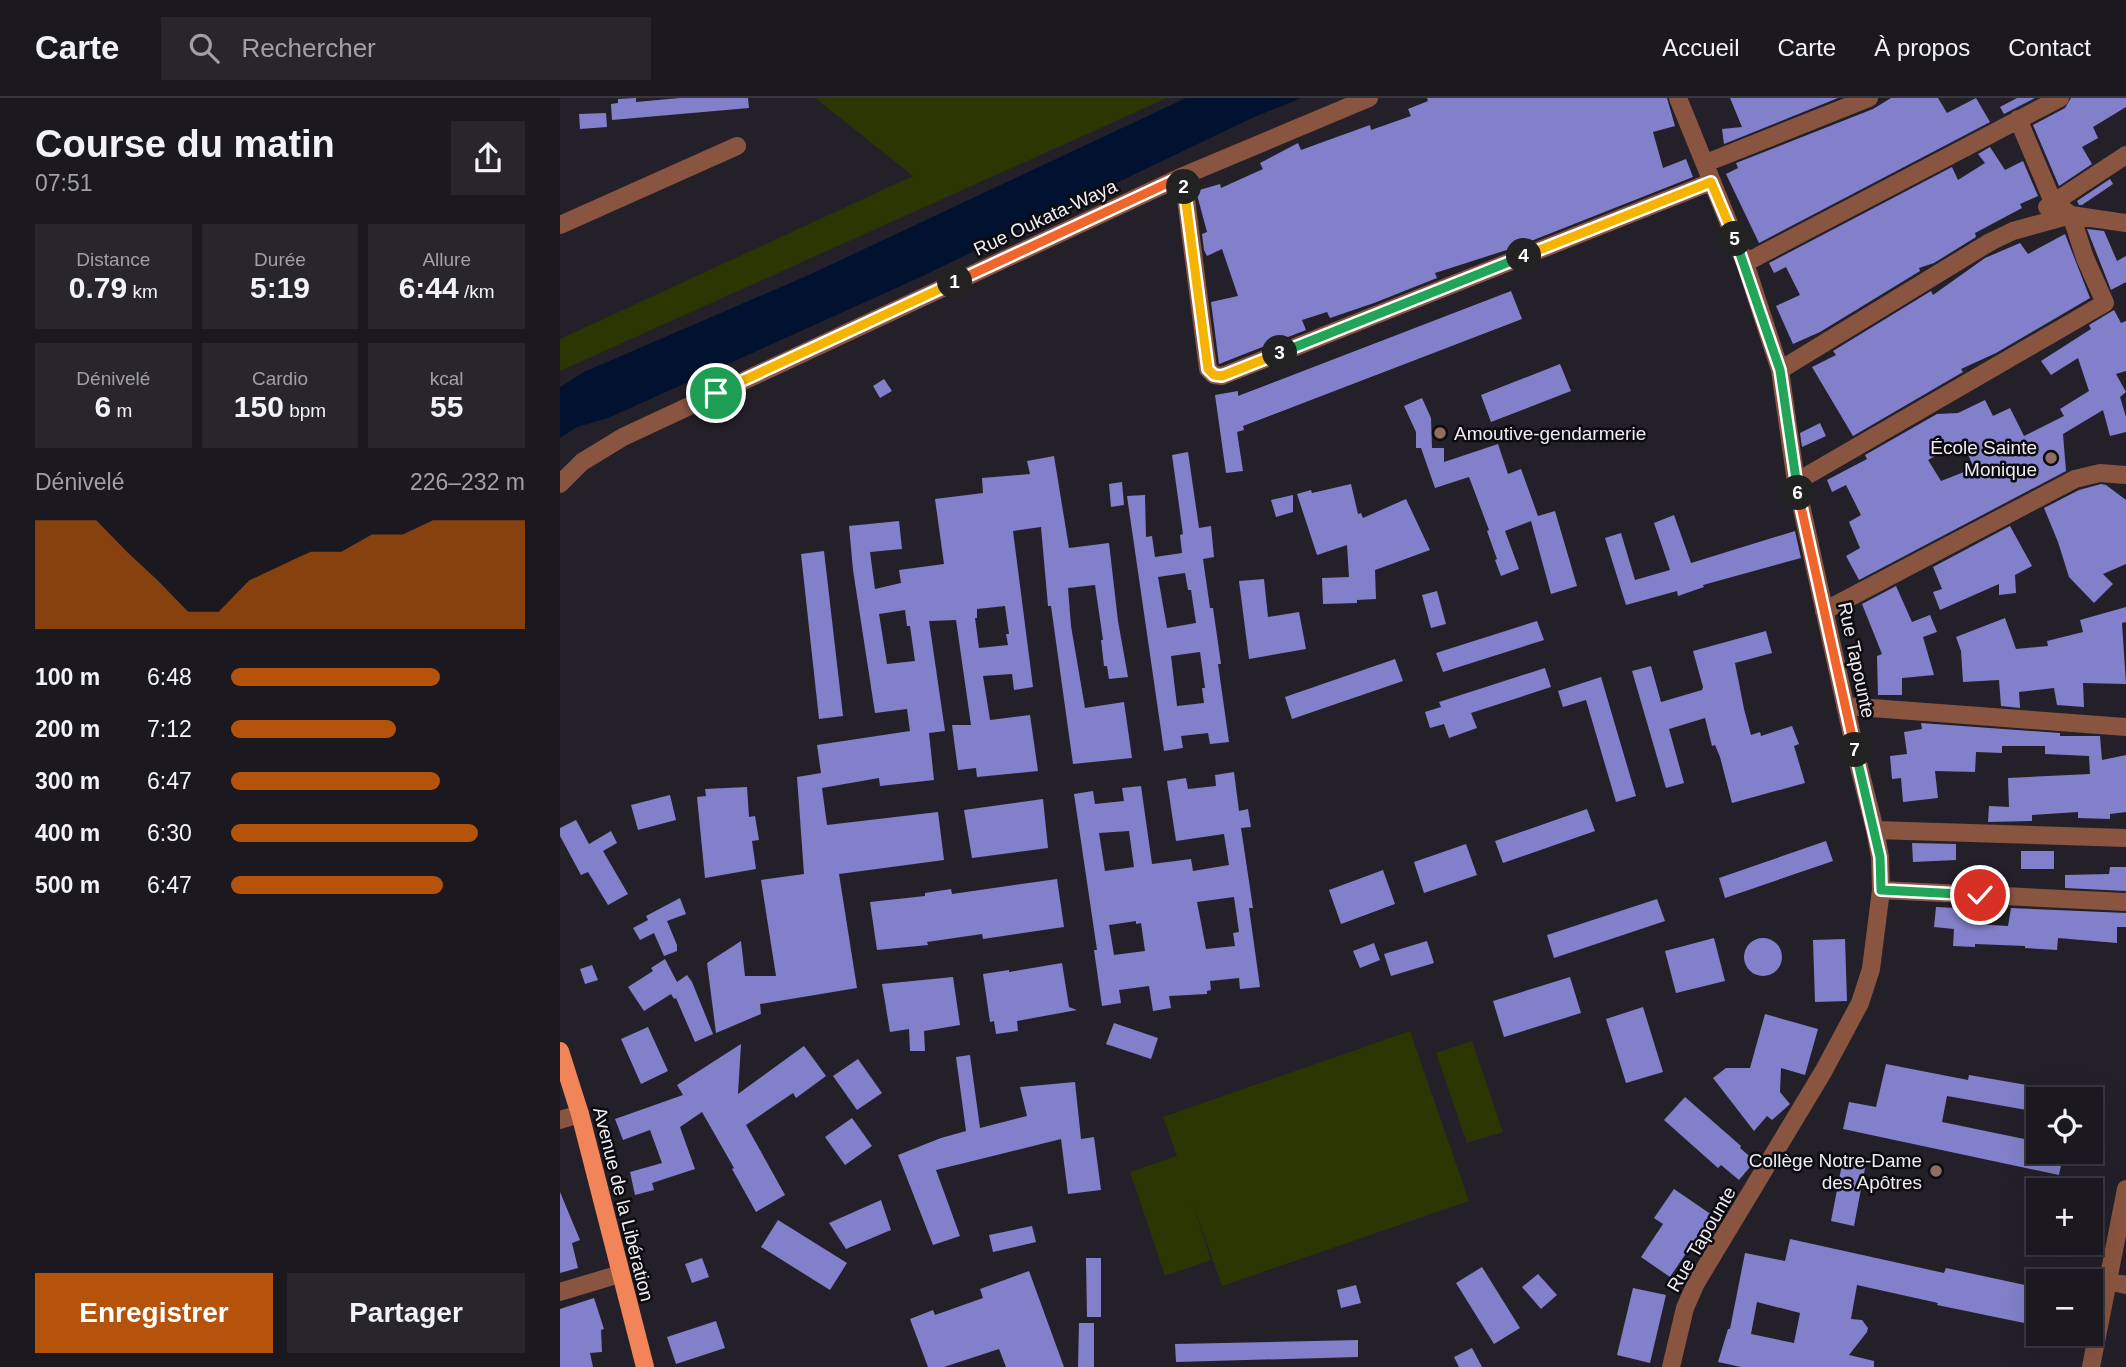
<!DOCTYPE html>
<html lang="fr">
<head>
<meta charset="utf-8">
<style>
  body { margin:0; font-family:Arial,sans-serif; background:#28252d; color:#f1f3f6; height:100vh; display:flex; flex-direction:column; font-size:26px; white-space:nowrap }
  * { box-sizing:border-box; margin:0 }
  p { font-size:23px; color:#a0a0a5 }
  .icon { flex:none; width:38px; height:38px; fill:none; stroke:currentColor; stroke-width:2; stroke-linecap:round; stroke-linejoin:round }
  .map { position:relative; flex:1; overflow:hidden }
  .side { display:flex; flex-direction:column; background:#1b1820; width:560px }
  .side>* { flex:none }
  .buttons { position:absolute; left:1466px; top:989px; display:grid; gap:14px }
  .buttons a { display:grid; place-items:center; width:77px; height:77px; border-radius:0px; background:#1b1820; box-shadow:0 7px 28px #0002,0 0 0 2px #39373e; font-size:35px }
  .pin { position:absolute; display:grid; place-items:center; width:60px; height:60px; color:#fff; margin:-30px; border:4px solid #fff; border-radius:50%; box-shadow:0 2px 7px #0007 }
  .km { position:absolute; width:35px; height:35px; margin:-18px; border-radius:50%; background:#222; color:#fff; font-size:19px; line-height:35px; text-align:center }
  .round { display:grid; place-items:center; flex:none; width:74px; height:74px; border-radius:0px; background:#28252d }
  .overview { display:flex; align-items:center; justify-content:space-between; height:119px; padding:0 35px }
  h1 { font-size:38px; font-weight:600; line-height:52px }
  .figures { display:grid; grid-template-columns:repeat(3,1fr); gap:10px; height:119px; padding:7px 35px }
  .figures div { display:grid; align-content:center; border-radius:0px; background:#28252d; text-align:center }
  .figures b { font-size:30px; font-weight:600 }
  .figures small { font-size:19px; font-weight:400 }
  .figures p { font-size:19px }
  .chart { height:196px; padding:14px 35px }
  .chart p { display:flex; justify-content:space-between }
  .chart svg { width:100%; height:126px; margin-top:7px; fill:#b45309; opacity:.7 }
  .button { display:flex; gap:14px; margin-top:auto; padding:14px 35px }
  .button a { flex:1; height:80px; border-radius:0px; background:#b45309; color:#fff; font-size:28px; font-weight:600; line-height:80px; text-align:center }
  .button a+a { background:#28252d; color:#f1f3f6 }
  ul { padding:0 35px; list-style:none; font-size:23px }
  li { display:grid; grid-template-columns:112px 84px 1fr; align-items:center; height:52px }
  li i { height:18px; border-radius:9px; background:#b45309 }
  header { display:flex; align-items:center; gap:42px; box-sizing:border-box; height:98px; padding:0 35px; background:#1b1820; border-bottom:2px solid #39373e }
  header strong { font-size:33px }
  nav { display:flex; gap:38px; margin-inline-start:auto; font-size:24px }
  .search { width:490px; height:63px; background:#28252d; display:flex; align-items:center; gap:18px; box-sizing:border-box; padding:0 24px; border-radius:0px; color:#a0a0a5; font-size:26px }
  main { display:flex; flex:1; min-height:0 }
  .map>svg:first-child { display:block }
  .green { fill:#2b3603 }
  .water { fill:#00122f }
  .building { fill:#8280ca; fill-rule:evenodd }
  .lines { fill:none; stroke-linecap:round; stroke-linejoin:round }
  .minor { stroke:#895540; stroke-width:18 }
  .major { stroke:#f18559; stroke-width:18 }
  .split-1-casing { stroke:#fff; stroke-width:14 }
  .split-2-casing { stroke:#fff; stroke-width:14 }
  .split-3-casing { stroke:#fff; stroke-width:14 }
  .split-4-casing { stroke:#fff; stroke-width:14 }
  .split-5-casing { stroke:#fff; stroke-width:14 }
  .split-6-casing { stroke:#fff; stroke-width:14 }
  .split-7-casing { stroke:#fff; stroke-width:14 }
  .split-8-casing { stroke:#fff; stroke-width:14 }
  .split-1 { stroke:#f5b400; stroke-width:9 }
  .split-2 { stroke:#f0652b; stroke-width:9 }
  .split-3 { stroke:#f5b400; stroke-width:9 }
  .split-4 { stroke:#22a559; stroke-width:9 }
  .split-5 { stroke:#f5b400; stroke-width:9 }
  .split-6 { stroke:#22a559; stroke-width:9 }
  .split-7 { stroke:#f0652b; stroke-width:9 }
  .split-8 { stroke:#22a559; stroke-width:9 }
  .education-dot { fill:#8d6e63; stroke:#0c0b0f; stroke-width:2.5 }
  .labels { text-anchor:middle; stroke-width:5; stroke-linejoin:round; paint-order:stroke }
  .street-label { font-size:19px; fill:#efedf3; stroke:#0c0b0f }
  .poi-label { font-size:19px; fill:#efedf3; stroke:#0c0b0f; text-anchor:end }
</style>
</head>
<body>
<header>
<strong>Carte</strong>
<div class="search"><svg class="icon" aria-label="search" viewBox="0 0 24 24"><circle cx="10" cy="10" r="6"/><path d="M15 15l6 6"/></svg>Rechercher</div>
<nav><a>Accueil</a><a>Carte</a><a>À propos</a><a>Contact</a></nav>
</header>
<main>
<section class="side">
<div class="overview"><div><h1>Course du matin</h1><p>07:51</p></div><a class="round"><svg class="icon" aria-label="share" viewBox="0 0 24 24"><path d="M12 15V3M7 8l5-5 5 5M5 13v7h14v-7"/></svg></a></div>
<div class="figures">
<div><p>Distance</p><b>0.79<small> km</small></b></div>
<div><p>Durée</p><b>5:19</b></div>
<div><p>Allure</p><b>6:44<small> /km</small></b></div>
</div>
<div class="figures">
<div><p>Dénivelé</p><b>6<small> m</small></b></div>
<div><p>Cardio</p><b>150<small> bpm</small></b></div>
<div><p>kcal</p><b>55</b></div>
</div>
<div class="chart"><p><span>Dénivelé</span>226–232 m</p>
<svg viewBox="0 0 160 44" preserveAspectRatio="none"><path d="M0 44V6L10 6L20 6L30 17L40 27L50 38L60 38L70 27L80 22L90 17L100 17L110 11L120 11L130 6L140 6L150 6L160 6V44z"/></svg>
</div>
<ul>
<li><b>100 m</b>6:48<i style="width:71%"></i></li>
<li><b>200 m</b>7:12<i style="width:56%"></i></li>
<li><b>300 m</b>6:47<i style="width:71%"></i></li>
<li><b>400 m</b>6:30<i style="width:84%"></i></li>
<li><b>500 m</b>6:47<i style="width:72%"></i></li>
</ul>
<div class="button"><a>Enregistrer</a><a>Partager</a></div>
</section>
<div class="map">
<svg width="1566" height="1269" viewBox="0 0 1566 1269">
  <rect width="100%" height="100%" fill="#24202a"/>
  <path class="green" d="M255 0H607L0 273V241L353 78Z
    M850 933 909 1103 662 1188 631 1101 651 1162 605 1178 570 1074 617 1058 603 1019Z
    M912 943 943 1034 907 1045 876 955Z"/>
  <path class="water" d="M626 0H741L692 20 354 182 48 320 17 329 0 340V289L24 274 251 176Z"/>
  <path class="building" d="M76 0V4L120 0H188L189 10 52 22 51 6 58 5V1Z
    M867 0H1107L1115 28 1093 34 1103 70 1126 61 1133 79 956 149 875 175 877 180 814 205 770 220 767 214 742 222 746 232 659 266 651 204 678 198 662 151 647 158 644 152 642 136 647 134 636 93 660 86 661 90 703 71 700 65 738 45 741 52 810 27 811 32 851 18 848 11 868 3Z
    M1170 0H1278L1164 46 1162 31 1182 29Z
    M1331 0H1378L1387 15 1416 0 1430 24 1199 145 1166 76 1178 70 1176 65 1313 11Z
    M1457 0H1475L1444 16 1440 9Z
    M1511 0H1566V9L1533 29 1538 40 1522 49 1532 66 1499 88 1473 27 1505 10Z
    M46 15 47 29 20 31 19 16Z
    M1430 49 1445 72 1463 63 1478 98 1460 106 1462 110 1415 135 1416 139 1374 165 1359 170 1360 173 1260 234 1233 246 1216 208 1240 197 1226 169 1214 175 1209 165 1392 69 1398 82 1425 65 1418 56Z
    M1550 81 1553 86 1522 107H1519L1517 103Z
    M1527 131 1544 133 1557 163 1566 158V184L1551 192Z
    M1505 136 1530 200 1436 255 1401 271 1403 274 1293 338 1252 269 1276 257 1273 253 1371 193 1373 197 1425 160 1460 145 1468 156Z
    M951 193 962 221 683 328 684 332 677 334 683 373 666 375 655 297 678 293V298Z
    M1554 212 1561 225 1566 223V273L1556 276 1566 294 1560 299 1566 319V334L1550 338 1543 312 1503 336 1506 373 1299 482 1286 458 1300 450 1289 424 1301 417 1286 387 1272 394 1267 382 1307 361 1305 357 1377 316 1398 315 1425 302 1433 318 1450 310 1464 338 1504 318 1500 311 1529 293 1518 260 1491 277 1481 263 1531 231 1529 227ZM1402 343 1414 370 1381 383 1368 362Z
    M1000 266 1011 293 931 324 921 297Z
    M324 281 332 293 320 300 313 288Z
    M862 300 871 320 872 350H884V364L938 346 948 376 961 371 978 418 995 413 1017 488 991 496 971 423 945 433 959 471 941 478 935 462 937 461 927 433 929 432 909 379 875 390 861 350H868H856V334L844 308Z
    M1260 325 1266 338 1242 349 1240 335Z
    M628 354 639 430 651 428 654 459 643 461 650 510H653L661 566H658L669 644 650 646 648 635 621 638 623 650 604 653 567 398 585 397 586 439 592 438 595 459 622 455 620 437 623 436 612 357ZM625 475 628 492H631L636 525 607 530 598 479ZM640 554 645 590H642L644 605 617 608 611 558Z
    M494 358 509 450 549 445 558 523 568 579 549 581 547 568H544L541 542H543L535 487 508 490 511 528 525 610 564 604 572 660 513 666 491 508H488L481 429 453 433 473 589 454 592 452 576 423 578 430 622 470 617 478 673 417 679 416 670 398 672 392 627H411L396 522 369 523 385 633 369 635 374 682 320 688 319 680 262 690 267 727 378 714 384 762 279 776 297 890 200 906 201 916 156 935 147 865 181 843 185 878H216L201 782 244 776 237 679 261 675 257 647 350 633 347 611 315 615 293 472 289 428 339 423 342 451 310 454 315 491 341 485 339 472 384 466 375 401 423 395 422 380 470 376 467 363ZM445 508 449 536H446L448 547 419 550 415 520H417V511ZM345 512 347 528H350L355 563 327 566 319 516Z
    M562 384 564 407 551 409 549 386Z
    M791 386 798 416 801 415 803 420 846 401 870 452 815 472 816 501 797 502V505L763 506 762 480 789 479 787 447 757 457 737 396 751 392 752 395Z
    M1541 386 1546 387 1566 402V466L1543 476 1553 486 1534 505 1509 479 1498 444 1484 410 1519 392Z
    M733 397V414L716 419 711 402Z
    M1114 417 1131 465 1235 433 1241 460 1143 487 1144 489 1118 498 1117 493 1066 507 1045 440 1061 435 1075 482 1110 472 1094 425Z
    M1450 428 1472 468 1455 477 1456 495 1439 497V486L1380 512 1373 494 1382 491 1373 469Z
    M264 453 283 618 259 621 241 456Z
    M704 481 708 519 739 514 746 551 689 561 679 483Z
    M1336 488 1352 524 1370 517 1377 534 1363 539 1374 577 1342 580V597H1318L1317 558 1322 556 1302 506Z
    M877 493 886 526 871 530 862 497Z
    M1566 509V524L1562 525 1566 586 1523 585 1524 609 1497 607 1494 590 1459 594 1460 610 1441 608 1439 582 1403 584 1401 553 1396 539 1445 520 1456 551 1488 548 1487 543 1523 534 1520 522Z
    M977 523 984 542 883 574 876 555Z
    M1206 533 1212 555 1175 565 1184 611 1191 637 1200 634 1201 638 1232 628 1239 646 1234 648 1245 685 1172 705 1160 659 1155 647 1152 648 1145 620 1109 631 1124 685 1106 690 1072 573 1091 568 1101 604 1142 592 1143 589 1133 553Z
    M835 561 843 583 732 621 725 599Z
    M985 570 991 589 911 615 917 630 889 640 884 626 870 630 865 614 881 609 879 604Z
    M1041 579 1076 698 1056 704 1026 602 1003 609 998 593Z
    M1361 625 1500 635V638H1540L1542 662 1566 657V714L1550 716V721L1518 720V714L1472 717V723L1428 724 1429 708 1449 709 1448 680 1530 676 1529 658 1485 656V648H1442V655L1416 654 1415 674 1375 673 1378 700 1343 704 1341 680 1332 681 1330 658 1347 656 1344 634 1362 631Z
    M674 674 679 713 688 711 691 729 681 730 693 810H689L700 889 680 891 679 880 650 883 651 892 647 893V896L609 898 611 910 593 913 589 888 559 892 561 905 542 908 534 852H537L514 696 533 693 535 706 564 703 562 690 581 688 592 766 631 761 633 773 669 767 664 736 616 743 607 683 626 680 628 691 656 688 655 677ZM569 733 574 769 545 773 539 735ZM674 799 679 834 673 835 675 848 646 851 637 804ZM576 823V826L581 825 585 853 554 857 549 827Z
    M187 689 189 719 195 718 199 742 192 743 196 771 145 780 137 699 146 698 145 691Z
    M110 697 116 722 78 732 71 707Z
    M483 701 488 750 412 760 404 712Z
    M1027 711 1035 733 943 765 935 743Z
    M16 722 29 746 51 733 57 745 43 753 68 796 48 807 28 774 21 777 0 738V730Z
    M1266 743 1273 763 1165 800 1159 780Z
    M1352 745 1396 746V762L1353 764Z
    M906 746 917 777 864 795 854 764Z
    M1461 753H1494V771H1461Z
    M1550 769H1566V793L1505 790V777L1549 776Z
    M823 772 835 806 781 826 769 792Z
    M497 781 504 829 423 841 422 836 367 844 368 847 317 852 310 804 365 798V795L391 791 392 796Z
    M120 800 126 816 107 823 117 847V853L104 858 94 835 80 842 73 830 88 822 86 818Z
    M1097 801 1105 823 994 860 987 837Z
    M1396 808 1417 809 1416 826 1448 828 1451 810 1566 815V829H1557V845L1498 840 1497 852 1465 850V848L1415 846V849L1393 848 1394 831 1374 829 1376 809 1396 810Z
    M1154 840 1165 883 1116 895 1105 853Z
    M1184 859a19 19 0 1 1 38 0a19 19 0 1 1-38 0Z
    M1285 841 1287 903 1255 904 1253 842Z
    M867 843 874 865 831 878 824 856Z
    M814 845 820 862 800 870 793 853Z
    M105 861 117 884 127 877 132 884 153 936 135 944 116 900 114 901 111 896 84 913 68 889 93 873 91 870Z
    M502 865 509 909 517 912 457 923 458 933 436 936 434 923 430 924 423 876 449 872V874Z
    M32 867 38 882 25 886 20 871Z
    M393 879 400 927 364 933 365 953H350L349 931 330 934 322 886Z
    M1010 879 1021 915 944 939 933 903Z
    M1083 909 1103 974 1066 985 1046 921Z
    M1205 916 1258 931 1245 977 1221 970 1220 994 1230 1006 1212 1022 1207 1018 1194 1033 1153 980 1166 970H1190Z
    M554 925 598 940 591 961 546 946Z
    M88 929 108 973 81 986 61 941Z
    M181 946 178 996 244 948 266 978 236 1000 233 995 186 1027 225 1097 196 1114 172 1071 174 1070 142 1014 120 1029 135 1071 92 1085 94 1092 75 1097 70 1074 102 1065 90 1032 63 1042 55 1021 123 997 117 987Z
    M410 957 420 1030 467 1018 460 989 515 984 521 1041 534 1039 541 1092 508 1096 501 1041 376 1072 400 1138 373 1147 338 1057 381 1040 406 1033 396 959Z
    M298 961 322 995 297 1012 273 978Z
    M1326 966 1408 982 1409 977 1479 989V1014L1387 998 1382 1024 1479 1044V1054H1504L1499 1077 1283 1031 1289 1004 1316 1009Z
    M1125 999 1181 1048 1180 1050 1195 1063 1179 1082 1161 1067 1158 1070 1104 1022Z
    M292 1020 312 1048 285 1067 265 1039Z
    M1283 1061 1306 1065 1294 1128 1271 1123Z
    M1114 1091 1152 1117 1110 1179 1081 1159 1103 1126 1094 1120Z
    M0 1094 20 1142 12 1145 18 1170 0 1175Z
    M321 1102 331 1132 286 1151 269 1125Z
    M218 1122 287 1165 270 1192 201 1149Z
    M472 1128 476 1144 433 1154 429 1137Z
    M1230 1141 1384 1175 1386 1170 1479 1190V1228L1377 1207 1378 1205 1297 1187 1291 1221 1302 1222 1308 1230 1307 1234 1289 1257 1314 1263V1269H1181L1158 1264 1168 1231H1170L1185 1155 1225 1163ZM1197 1204 1240 1215 1234 1245 1191 1236Z
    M142 1160 149 1179 132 1185 125 1166Z
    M526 1160H541V1219H527Z
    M922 1169 960 1230 934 1246 896 1185Z
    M469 1173 504 1269H446L439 1251 384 1269H368L350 1221 373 1212 375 1217 423 1200 420 1191Z
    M978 1176 997 1197 981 1211 962 1189Z
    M796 1187 801 1205 781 1210 777 1192Z
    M1073 1190 1106 1197 1090 1265 1057 1257Z
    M34 1200 44 1231 41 1232 42 1254 30 1255 33 1269H0V1211Z
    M156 1223 165 1250 116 1266 107 1239Z
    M519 1225H534V1269H518Z
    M798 1242V1259L616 1264 615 1246Z
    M912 1250 922 1269H899L894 1259Z"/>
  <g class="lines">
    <path class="minor" d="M1146 65 1309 0
      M623 78 648 271 654 277 662 278 1151 84
      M1487 109 1566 57
      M0 127 177 48
      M1185 165 1500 0
      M1220 272 1430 144 1453 133 1511 117 1566 125
      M1236 384 1545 205 1525 160 1511 117 1493 104 1458 21
      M0 386 22 364 63 339 623 78 809 0
      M1264 513 1515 381 1540 375 1566 377
      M1285 608 1566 629
      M1315 732 1566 740
      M1321 792 1566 804
      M0 1022 20 1016
      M1547 1183 1566 1187
      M0 1194 60 1176
      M1111 1269 1125 1210 1136 1185 1263 974 1300 905 1311 871 1321 792 1320 759 1315 732 1298 665 1236 384 1220 272 1185 165 1118 0
      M1531 1269 1566 1091"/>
    <path class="major" d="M0 953 20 1016 85 1269"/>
  </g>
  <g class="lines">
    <defs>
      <path id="split-1" d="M156 295 395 184"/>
      <path id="split-2" d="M395 184 623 78 624 89"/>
      <path id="split-3" d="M624 89 648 271 654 277 662 278 720 255"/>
      <path id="split-4" d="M720 255 964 158"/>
      <path id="split-5" d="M964 158 1151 84 1175 141"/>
      <path id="split-6" d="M1175 141 1220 272 1238 395"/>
      <path id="split-7" d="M1238 395 1295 652"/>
      <path id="split-8" d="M1295 652 1320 759 1321 792 1420 797"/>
    </defs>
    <use href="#split-1" class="split-1-casing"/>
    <use href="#split-2" class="split-2-casing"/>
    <use href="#split-3" class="split-3-casing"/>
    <use href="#split-4" class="split-4-casing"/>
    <use href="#split-5" class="split-5-casing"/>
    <use href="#split-6" class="split-6-casing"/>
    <use href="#split-7" class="split-7-casing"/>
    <use href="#split-8" class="split-8-casing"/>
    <use href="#split-1" class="split-1"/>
    <use href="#split-2" class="split-2"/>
    <use href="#split-3" class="split-3"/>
    <use href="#split-4" class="split-4"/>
    <use href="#split-5" class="split-5"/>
    <use href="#split-6" class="split-6"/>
    <use href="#split-7" class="split-7"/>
    <use href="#split-8" class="split-8"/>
  </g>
  <g class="education-dot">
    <circle cx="880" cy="335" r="7"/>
    <circle cx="1491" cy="360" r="7"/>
    <circle cx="1376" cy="1073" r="7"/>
  </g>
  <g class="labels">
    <g class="street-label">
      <text transform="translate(485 119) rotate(-25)" y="7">Rue Oukata-Waya</text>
      <text transform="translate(1297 562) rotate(78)" y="7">Rue Tapounte</text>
      <text transform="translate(64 1106) rotate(76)" y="7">Avenue de la Libération</text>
      <text transform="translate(1141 1141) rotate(-60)" y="7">Rue Tapounte</text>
    </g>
    <g class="poi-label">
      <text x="894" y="342" text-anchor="start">Amoutive-gendarmerie</text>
      <text x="1477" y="356">École Sainte<tspan x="1477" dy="22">Monique</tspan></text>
      <text x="1362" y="1069">Collège Notre-Dame<tspan x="1362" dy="22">des Apôtres</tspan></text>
    </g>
  </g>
</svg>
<div class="buttons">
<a><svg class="icon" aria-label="locate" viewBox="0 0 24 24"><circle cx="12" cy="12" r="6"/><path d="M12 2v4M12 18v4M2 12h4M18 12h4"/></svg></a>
<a>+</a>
<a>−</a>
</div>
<div class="pin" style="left:156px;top:295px;background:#1e9e55"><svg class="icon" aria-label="arrive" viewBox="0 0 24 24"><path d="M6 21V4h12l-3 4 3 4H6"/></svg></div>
<div class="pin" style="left:1420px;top:797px;background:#d93025"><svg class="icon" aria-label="check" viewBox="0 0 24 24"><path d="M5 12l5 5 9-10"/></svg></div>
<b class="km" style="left:395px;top:184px">1</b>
<b class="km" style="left:624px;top:89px">2</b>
<b class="km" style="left:720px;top:255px">3</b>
<b class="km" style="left:964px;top:158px">4</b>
<b class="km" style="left:1175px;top:141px">5</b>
<b class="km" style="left:1238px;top:395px">6</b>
<b class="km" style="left:1295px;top:652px">7</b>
</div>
</main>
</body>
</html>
